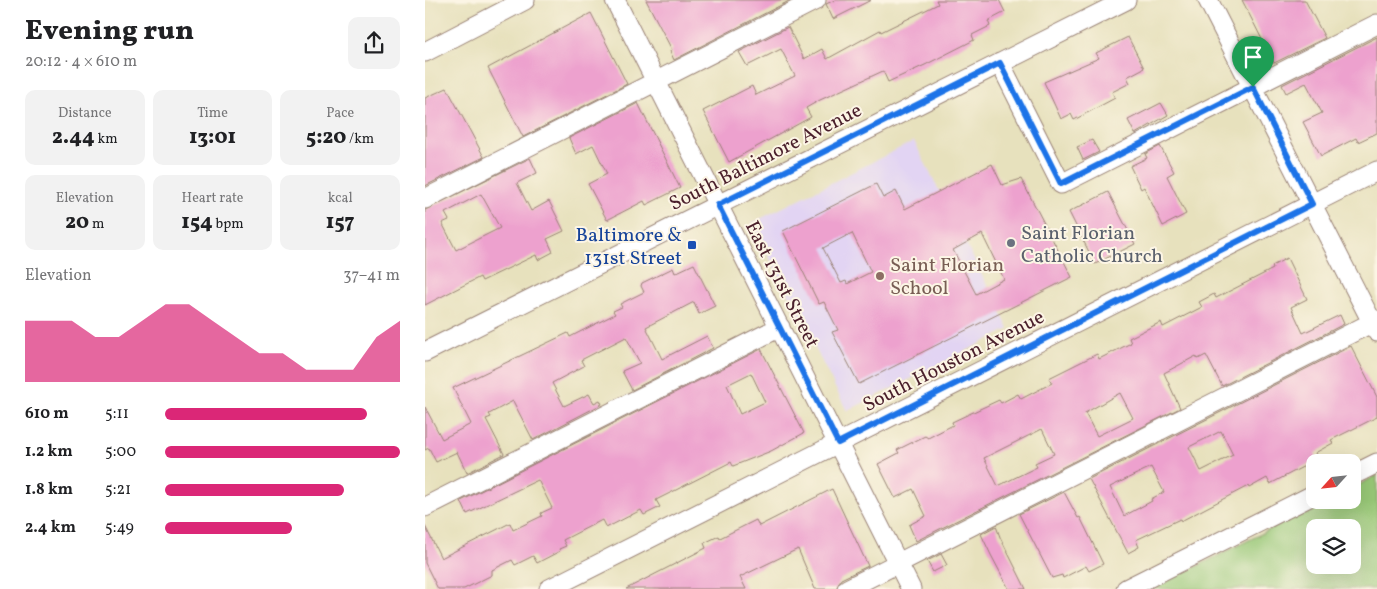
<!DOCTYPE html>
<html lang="en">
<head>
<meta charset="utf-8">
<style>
  body { margin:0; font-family:Vollkorn,serif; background:#f2f2f2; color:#202124; height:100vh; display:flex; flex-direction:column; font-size:19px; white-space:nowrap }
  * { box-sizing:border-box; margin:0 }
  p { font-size:16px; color:#757577 }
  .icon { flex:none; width:28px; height:28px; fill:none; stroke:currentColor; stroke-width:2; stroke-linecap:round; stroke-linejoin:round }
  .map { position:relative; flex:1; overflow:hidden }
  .sheet { display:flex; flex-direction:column; background:#fff; width:425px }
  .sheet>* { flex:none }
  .needle { width:32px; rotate:243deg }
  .controls { position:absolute; left:881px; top:454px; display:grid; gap:10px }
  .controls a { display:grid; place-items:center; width:55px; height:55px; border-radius:10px; background:#fff; box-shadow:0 5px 20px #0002; font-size:25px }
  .pin { position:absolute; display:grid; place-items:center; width:42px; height:42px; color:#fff; margin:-51px -21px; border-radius:50% 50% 50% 0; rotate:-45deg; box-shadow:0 0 5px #0007 }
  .pin .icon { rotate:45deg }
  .round { display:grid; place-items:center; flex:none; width:52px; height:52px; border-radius:10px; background:#f2f2f2 }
  .head { display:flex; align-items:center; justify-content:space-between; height:85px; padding:0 25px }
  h1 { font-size:28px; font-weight:800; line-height:38px }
  .figures { display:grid; grid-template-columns:repeat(3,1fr); gap:8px; height:85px; padding:5px 25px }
  .figures div { display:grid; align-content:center; border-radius:10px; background:#f2f2f2; text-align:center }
  .figures b { font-size:21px; font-weight:800 }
  .figures small { font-size:14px; font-weight:400 }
  .figures p { font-size:14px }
  .chart { height:140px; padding:10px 25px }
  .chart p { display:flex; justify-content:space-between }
  .chart svg { width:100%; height:90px; margin-top:5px; fill:#db2777; opacity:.7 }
  ul { padding:0 25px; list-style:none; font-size:16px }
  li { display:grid; grid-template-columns:80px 60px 1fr; align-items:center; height:38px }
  li i { height:12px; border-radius:6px; background:#db2777 }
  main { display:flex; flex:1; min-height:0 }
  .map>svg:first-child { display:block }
  .built { fill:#e2d4f3 }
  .green { fill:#97c776; stroke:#707350; fill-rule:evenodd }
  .building { fill:#eda1ce; fill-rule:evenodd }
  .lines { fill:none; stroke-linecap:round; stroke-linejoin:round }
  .minor-casing { stroke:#988074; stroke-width:21 }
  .minor { stroke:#fff; stroke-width:19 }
  .route-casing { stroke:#fff; stroke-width:10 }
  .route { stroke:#1a73e8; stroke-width:6 }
  .worship-dot { fill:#6b7280; stroke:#fcf5e5; stroke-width:2 }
  .transit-dot { fill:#1a4fb4; stroke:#fcf5e5; stroke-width:2 }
  .education-dot { fill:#8d6e63; stroke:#fcf5e5; stroke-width:2 }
  .labels { text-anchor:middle; stroke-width:4; stroke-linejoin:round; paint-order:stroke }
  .street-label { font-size:20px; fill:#4a1f2b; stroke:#fcf5e5 }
  .worship-label { font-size:20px; fill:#5b616d; stroke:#fcf5e5; text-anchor:start }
  .transit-label { font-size:20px; fill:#164399; stroke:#fcf5e5; text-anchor:end }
  .education-label { font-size:20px; fill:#785e54; stroke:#fcf5e5; text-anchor:start }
</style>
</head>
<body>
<main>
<section class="sheet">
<div class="head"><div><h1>Evening run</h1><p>20:12 · 4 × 610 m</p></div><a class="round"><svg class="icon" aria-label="share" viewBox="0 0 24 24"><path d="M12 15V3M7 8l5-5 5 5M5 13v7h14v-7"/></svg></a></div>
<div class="figures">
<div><p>Distance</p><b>2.44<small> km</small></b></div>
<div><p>Time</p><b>13:01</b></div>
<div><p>Pace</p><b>5:20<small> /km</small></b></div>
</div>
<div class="figures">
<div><p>Elevation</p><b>20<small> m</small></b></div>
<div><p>Heart rate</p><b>154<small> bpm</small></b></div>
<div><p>kcal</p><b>157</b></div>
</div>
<div class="chart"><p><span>Elevation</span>37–41 m</p>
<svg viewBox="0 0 160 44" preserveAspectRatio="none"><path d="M0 44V14L10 14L20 14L30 22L40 22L50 14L60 6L70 6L80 14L90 22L100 30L110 30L120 38L130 38L140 38L150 22L160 14V44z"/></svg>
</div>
<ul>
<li><b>610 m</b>5:11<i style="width:86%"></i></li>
<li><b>1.2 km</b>5:00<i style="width:100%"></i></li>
<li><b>1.8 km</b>5:21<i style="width:76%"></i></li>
<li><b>2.4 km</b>5:49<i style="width:54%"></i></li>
</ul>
</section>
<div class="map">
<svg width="952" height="589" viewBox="0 0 952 589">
  <rect width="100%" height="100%" fill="#fcf5e5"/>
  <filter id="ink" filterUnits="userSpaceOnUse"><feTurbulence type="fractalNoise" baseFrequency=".02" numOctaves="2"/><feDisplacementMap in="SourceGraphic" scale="10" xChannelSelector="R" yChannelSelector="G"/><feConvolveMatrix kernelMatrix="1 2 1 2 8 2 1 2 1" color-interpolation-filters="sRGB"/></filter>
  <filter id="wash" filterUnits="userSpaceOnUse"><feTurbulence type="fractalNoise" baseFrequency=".0096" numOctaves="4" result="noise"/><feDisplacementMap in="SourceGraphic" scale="20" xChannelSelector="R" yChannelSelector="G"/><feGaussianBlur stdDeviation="1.12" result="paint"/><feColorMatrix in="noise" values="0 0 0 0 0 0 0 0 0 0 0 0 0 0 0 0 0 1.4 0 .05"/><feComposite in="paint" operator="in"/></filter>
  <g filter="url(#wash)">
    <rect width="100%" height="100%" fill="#e7e1bd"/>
    <path class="built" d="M489 141 584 329 422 411 327 223Z"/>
    <path class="green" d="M952 475V589H727L903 500H928V488ZM890 528H928V565H890Z"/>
    <g id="blocks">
      <path class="building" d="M221 0H366L249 60 245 51 247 50Z
        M410 0H446L408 19 401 4Z
        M511 0H574L580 12 563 21 565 26 547 35 549 40 500 65 463 82 458 71 395 100 381 108 386 117 304 162 278 111 327 86 331 95 370 76 356 49 322 66 314 52 363 27 379 59 397 49 402 59 455 30 456 32 513 4Z
        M817 0H880L900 38 849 63Z
        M166 13 202 84 98 137 63 68Z
        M703 37 719 68 702 77 705 83 687 92 690 98 649 120 646 114 636 119 619 82 674 58 671 53Z
        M952 37V133L933 142 931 138 896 156 878 122 897 113 881 83 861 93 857 85Z
        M22 88 59 157 0 186V98Z
        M213 103 255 188 221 205 219 201 182 220 163 184 182 174 168 145 151 154 144 138Z
        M736 103 743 115 710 134 703 120Z
        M667 140 674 152 658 160 652 147Z
        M735 146 749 172 742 176 761 214 738 226 719 187 716 189 705 166 722 158 720 154Z
        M105 158 112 173 92 183 106 211 124 201 139 231 122 239 128 252 113 260 111 255 57 281 55 277 0 305V210ZM56 194 75 228 31 250 17 223 24 220 20 213Z
        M567 164 577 185 596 179 647 277 434 384 407 332 413 330 399 302 394 304 358 231 451 184 458 198 471 191 480 209ZM427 233 446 272 422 284 421 281 416 283 398 248ZM557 234 579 279 551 294 528 250Z
        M683 192 710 244 670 264 644 212Z
        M862 258 882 299 866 307 878 333 915 315 919 324 797 386 781 355 773 359 771 356 739 373 755 408 491 541 484 525 501 516 488 489 470 498 453 464 474 453 472 450 500 436 503 438 528 425 527 422 574 400 576 403 593 394 596 399 627 383 624 378 672 354 674 359 706 343 704 338 736 322 738 327 777 307 774 302 789 294 791 298 848 269 847 266ZM695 393 708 418 672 436 660 413ZM617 429 629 454 610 463 612 467 573 486 559 458Z
        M269 264 290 306 274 314 269 302 221 327 237 359 282 336 288 348 207 390 197 371 215 363 201 337 156 360 159 366 127 383 139 406 164 394 169 403 175 400 177 404 108 440 88 401 64 414 66 417 61 419 79 454 42 473 32 452 11 462 4 448 0 450V407L17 439 46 424 28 388 143 333 145 337 190 314 188 311 197 307 195 304 219 292 216 286 217 283 248 268 250 273Z
        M926 346 952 397V417L906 440 908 443 890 453 893 459 845 484 842 478 824 488 823 486 756 521 755 519 711 540 714 547 703 553 664 479ZM796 431 808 455 776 471 764 447ZM726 467 739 492 726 499 727 501 699 516 685 487Z
        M336 349 379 433 346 451 308 466 306 462 249 491 231 500 235 507 219 515 216 510 181 528 177 520 138 540 141 546 134 549 135 551 112 563 108 556 90 565 87 560 67 570V575L39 589H13L0 563V526L16 558 85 523 88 530 117 516 116 513 127 508 113 480 42 514 36 501ZM326 373 340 402 315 414 302 385Z
        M407 489 443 566 416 579 411 589H390L373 549 315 577 321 589H201L281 548 279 543 294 536 295 538 331 520 334 526Z
        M639 492 653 518 655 517 678 564 664 571 661 566 638 578 637 575 627 578 594 514Z
        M571 526 575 537 601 589H584L566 555 556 534Z
        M516 554 522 565 508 572 502 561Z"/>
    </g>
  </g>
  <g filter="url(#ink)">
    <use href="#blocks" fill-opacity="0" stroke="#988074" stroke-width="1"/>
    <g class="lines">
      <defs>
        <path id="minor" d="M190 0 486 589
          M783 0 952 332
          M0 52 100 0
          M575 63 636 184 952 24
          M0 199 391 0
          M0 352 701 0
          M928 475 952 463
          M0 507 355 327
          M124 589 952 171
          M422 589 952 320
          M701 589 890 494"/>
      </defs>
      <use href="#minor" class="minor-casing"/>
      <use href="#minor" class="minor"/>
    </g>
  </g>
  <g class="lines" filter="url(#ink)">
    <defs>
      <path id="route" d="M575 63 636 184 828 87 887 204 413 443 293 205Z"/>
    </defs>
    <use href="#route" class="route-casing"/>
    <use href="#route" class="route"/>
  </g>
  <circle class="worship-dot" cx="586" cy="243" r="5"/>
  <rect class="transit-dot" x="262" y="240" width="10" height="10" rx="2.5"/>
  <circle class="education-dot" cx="455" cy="276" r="5"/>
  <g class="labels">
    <g class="street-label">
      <text transform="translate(340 156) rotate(-27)" y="7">South Baltimore Avenue</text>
      <text transform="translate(358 284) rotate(63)" y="7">East 131st Street</text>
      <text transform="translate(528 360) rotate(-27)" y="7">South Houston Avenue</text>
    </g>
    <g class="worship-label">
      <text x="596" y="239">Saint Florian<tspan x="596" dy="23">Catholic Church</tspan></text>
    </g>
    <g class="transit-label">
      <text x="257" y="241">Baltimore &amp;<tspan x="257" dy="23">131st Street</tspan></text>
    </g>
    <g class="education-label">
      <text x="465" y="271">Saint Florian<tspan x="465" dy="23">School</tspan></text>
    </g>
  </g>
</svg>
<div class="controls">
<a><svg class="needle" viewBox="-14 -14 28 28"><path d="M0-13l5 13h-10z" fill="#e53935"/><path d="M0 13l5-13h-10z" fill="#757577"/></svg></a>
<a><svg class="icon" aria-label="layers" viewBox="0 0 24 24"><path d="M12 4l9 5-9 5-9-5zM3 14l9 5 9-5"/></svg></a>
</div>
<div class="pin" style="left:828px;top:87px;background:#1e9e55"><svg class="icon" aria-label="arrive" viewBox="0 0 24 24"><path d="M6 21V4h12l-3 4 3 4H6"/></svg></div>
</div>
</main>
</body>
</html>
